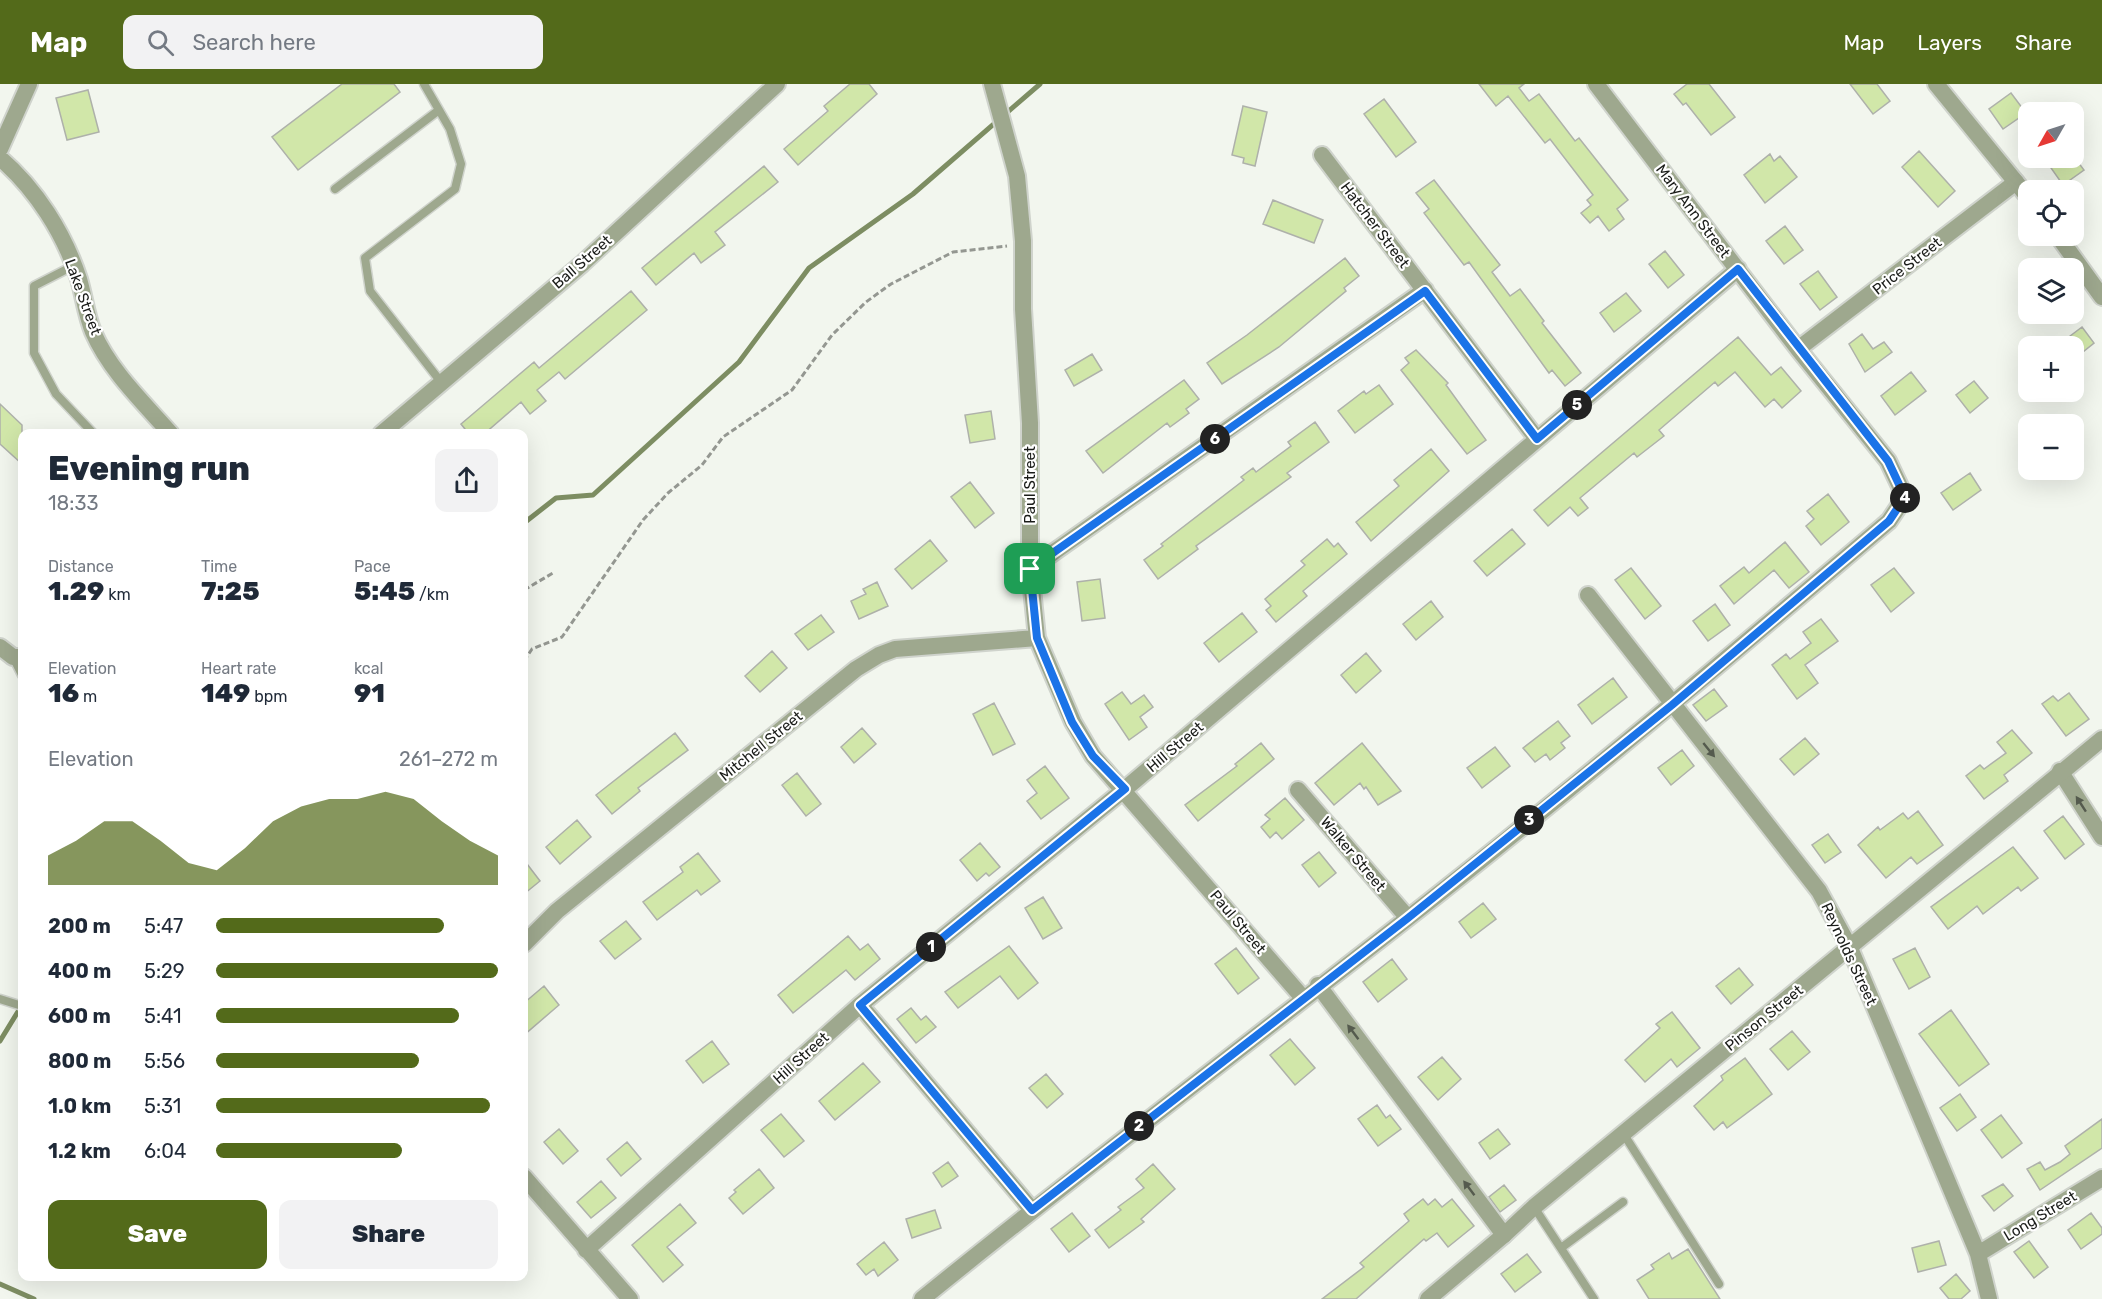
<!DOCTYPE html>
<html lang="en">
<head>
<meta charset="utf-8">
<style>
  body { margin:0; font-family:Rubik,sans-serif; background:#f2f2f3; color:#1f2937; height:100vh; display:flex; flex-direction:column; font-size:22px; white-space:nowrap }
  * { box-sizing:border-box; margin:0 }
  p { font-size:20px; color:#747a83 }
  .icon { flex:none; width:33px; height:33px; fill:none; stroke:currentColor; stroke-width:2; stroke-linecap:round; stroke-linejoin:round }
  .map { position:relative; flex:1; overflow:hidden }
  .details { position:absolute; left:18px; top:345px; width:510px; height:852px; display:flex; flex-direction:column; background:#fff; border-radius:12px; box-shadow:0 6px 24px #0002 }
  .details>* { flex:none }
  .needle { width:39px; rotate:231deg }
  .controls { position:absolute; left:2018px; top:18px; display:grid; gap:12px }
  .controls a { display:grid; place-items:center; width:66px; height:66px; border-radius:12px; background:#fff; box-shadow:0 6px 24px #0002; font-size:30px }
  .pin { position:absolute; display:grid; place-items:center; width:51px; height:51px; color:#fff; margin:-26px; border-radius:12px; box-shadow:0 3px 9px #0006 }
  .km { position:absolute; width:30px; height:30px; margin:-15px; border-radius:50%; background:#222; color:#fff; font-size:16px; line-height:30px; text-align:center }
  .round { display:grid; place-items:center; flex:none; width:63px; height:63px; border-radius:12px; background:#f2f2f3 }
  .overview { display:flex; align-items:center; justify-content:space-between; height:102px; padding:0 30px }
  h1 { font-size:33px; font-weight:800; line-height:45px }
  .metrics { display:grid; grid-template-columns:repeat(3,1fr); gap:9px; height:102px; padding:6px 30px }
  .metrics div { display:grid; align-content:center }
  .metrics b { font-size:26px; font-weight:800 }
  .metrics small { font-size:16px; font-weight:400 }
  .metrics p { font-size:16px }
  .chart { height:168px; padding:12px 30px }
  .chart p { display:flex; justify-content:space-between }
  .chart svg { width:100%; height:108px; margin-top:6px; fill:#536a1a; opacity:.7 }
  .button { display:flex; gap:12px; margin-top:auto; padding:12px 30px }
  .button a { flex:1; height:69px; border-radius:12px; background:#536a1a; color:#fff; font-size:24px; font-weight:800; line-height:69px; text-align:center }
  .button a+a { background:#f2f2f3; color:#1f2937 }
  ul { padding:0 30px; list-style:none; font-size:20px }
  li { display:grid; grid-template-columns:96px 72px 1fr; align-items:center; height:45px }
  li i { height:15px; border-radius:8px; background:#536a1a }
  header { display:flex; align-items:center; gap:36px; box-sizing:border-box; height:84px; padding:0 30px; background:#536a1a; color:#fff }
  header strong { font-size:28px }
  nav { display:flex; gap:33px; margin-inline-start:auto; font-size:21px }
  .search { width:420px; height:54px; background:#f2f2f3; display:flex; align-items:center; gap:15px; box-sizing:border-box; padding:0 21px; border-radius:12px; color:#747a83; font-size:22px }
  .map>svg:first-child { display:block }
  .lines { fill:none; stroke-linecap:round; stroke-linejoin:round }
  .stream { stroke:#7d8d62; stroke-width:5 }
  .building { fill:#d1e7a9; stroke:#aeb1aa; stroke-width:1.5 }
  .service-casing { stroke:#cfd3cc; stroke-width:11 }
  .minor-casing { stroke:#cfd3cc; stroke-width:20 }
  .tertiary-casing { stroke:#cfd3cc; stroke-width:20 }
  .path { stroke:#949791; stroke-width:3; stroke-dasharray:6 3; stroke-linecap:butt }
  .service { stroke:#9ea88e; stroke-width:8 }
  .minor { stroke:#9ea88e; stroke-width:16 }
  .tertiary { stroke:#9ea88e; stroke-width:16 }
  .oneway { fill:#555b4e }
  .route-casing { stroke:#fff; stroke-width:12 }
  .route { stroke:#1a73e8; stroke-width:8 }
  .labels { text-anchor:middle; stroke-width:4.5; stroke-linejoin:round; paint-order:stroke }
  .street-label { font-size:15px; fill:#1a1c19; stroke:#fff }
</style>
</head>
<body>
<header>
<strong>Map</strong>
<div class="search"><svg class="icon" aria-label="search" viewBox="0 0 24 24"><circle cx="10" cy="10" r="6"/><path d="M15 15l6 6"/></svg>Search here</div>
<nav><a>Map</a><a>Layers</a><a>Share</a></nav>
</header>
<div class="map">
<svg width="2102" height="1215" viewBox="0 0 2102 1215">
  <rect width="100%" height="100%" fill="#f2f6ee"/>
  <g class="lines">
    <path class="stream" d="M524 439 556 414 593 411 739 278 809 184 913 110 1040 0
      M0 957 22 921
      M0 1200 34 1215"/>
  </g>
  <path class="building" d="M342 0H394L400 8 298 86 272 53Z
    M850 0H869L877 10 798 81 784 65 828 27 824 22Z
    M1479 0H1524L1519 4 1529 17 1539 10 1575 57 1579 54 1628 116 1617 125 1624 135 1609 147 1598 132 1590 139 1581 129 1591 121 1587 116 1593 111 1550 55 1545 59 1508 12 1496 22Z
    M1687 0H1709L1735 33 1711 51 1686 19 1683 21 1674 10Z
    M1850 0H1877L1890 17 1873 30Z
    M88 6 99 48 67 56 56 14Z
    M2011 9 2026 29 2003 45 1989 25Z
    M1384 15 1416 58 1396 73 1364 30Z
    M1243 22 1267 28 1255 82 1243 79 1244 74 1232 71Z
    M1919 67 1955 107 1938 123 1902 83Z
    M1770 70 1774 77 1780 72 1797 93 1765 119 1744 91Z
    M2044 74H2075L2084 86 2063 101Z
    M764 82 778 98 715 148 725 161 701 179 694 169 656 201 642 184Z
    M1434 96 1500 181 1492 188 1510 212 1520 205 1544 237 1542 239 1581 289 1565 302 1552 286 1549 289 1469 178 1464 181 1424 129 1429 125 1416 109Z
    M1273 116 1323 136 1314 159 1263 140Z
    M1785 142 1803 166 1784 180 1766 157Z
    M1665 167 1684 191 1668 204 1649 180Z
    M1345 174 1359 192 1344 204 1346 207 1279 263 1222 300 1207 279 1247 251Z
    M1818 187 1837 213 1820 226 1800 200Z
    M631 207 647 226 565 295 559 288 537 306 546 317 530 330 521 318 484 350H469L461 340 534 278 539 284Z
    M1626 209 1641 227 1614 248 1600 229Z
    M2082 243 2094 259 2073 276V262H2057Z
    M1862 250 1873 265 1884 258 1892 268 1865 288 1849 260Z
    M1738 253 1771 291 1781 283 1801 307 1782 324 1774 315 1765 323 1735 288 1718 302 1715 298 1659 346 1664 352 1637 373 1634 369 1580 414 1588 424 1578 432 1570 423 1548 442 1534 426Z
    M1416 266 1448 299 1446 301 1486 356 1467 370 1401 286 1409 279 1405 274Z
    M1092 270 1102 286 1074 302 1065 286Z
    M1911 288 1926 307 1895 331 1881 312Z
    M1184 296 1199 315 1186 325 1189 329 1170 343 1167 339 1103 389 1086 367Z
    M1974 297 1988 314 1970 329 1956 311Z
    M1379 301 1393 320 1355 349 1338 327 1364 307 1366 310Z
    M0 320 22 341V380L0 360Z
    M991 327 995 355 970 359 965 331Z
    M1315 338 1329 358 1287 389 1291 393 1196 462 1198 465 1158 495 1144 476 1163 462 1161 460 1244 396 1241 393 1253 384 1256 388 1291 362 1288 358Z
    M1431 365 1449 387 1371 457 1356 438 1399 402 1394 396Z
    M1970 389 1981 406 1953 426 1941 409Z
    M970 398 994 429 975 444 951 413Z
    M1828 410 1849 438 1821 461 1806 442 1814 435 1807 427Z
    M1512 445 1525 460 1487 492 1474 477Z
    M1327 455 1334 463 1338 459 1347 470 1303 507 1307 512 1276 538 1266 526 1271 522 1265 515 1305 481 1301 477Z
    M930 456 947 477 912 505 895 485Z
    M1785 458 1809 488 1789 504 1774 486 1734 520 1720 502 1744 483 1749 489Z
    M1631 484 1661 522 1645 535 1615 496Z
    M1894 484 1914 509 1891 528 1871 501Z
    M1100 495 1105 534 1082 537 1077 498Z
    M877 498 888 522 859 535 851 517 866 510 863 505Z
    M1431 517 1443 533 1416 556 1403 540Z
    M1715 520 1730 541 1708 557 1693 537Z
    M1242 529 1257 548 1219 578 1204 559Z
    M821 531 834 548 808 566 795 550Z
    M1821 535 1838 557 1805 581 1818 599 1797 615 1772 581 1786 570 1790 575 1811 559 1803 548Z
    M772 567 787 584 760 608 745 592Z
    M1366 569 1381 587 1356 609 1341 591Z
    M1613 594 1627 613 1592 640 1578 621Z
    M1714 605 1727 622 1706 637 1693 621Z
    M1122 608 1131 620 1144 611 1153 623 1140 633 1147 643 1129 656 1105 620Z
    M2069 609 2089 635 2066 652 2042 620 2053 612 2058 617Z
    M994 619 1015 660 993 671 973 630Z
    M1558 637 1570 652 1561 659 1565 664 1550 676 1546 670 1535 678 1523 664Z
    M862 644 876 660 854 679 841 663Z
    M2012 646 2032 669 2004 691 2008 697 1984 715 1966 692 1980 681 1984 685 2006 669 1997 658Z
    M675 649 688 666 638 704 640 707 612 730 596 711Z
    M1805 654 1819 670 1794 691 1780 675Z
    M1261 659 1274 675 1198 737 1185 721 1237 682 1235 680Z
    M1362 659 1401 707 1378 721 1366 703 1364 705 1360 699 1334 721 1315 699Z
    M1495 663 1510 682 1482 704 1467 684Z
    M1682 666 1694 682 1671 701 1658 684Z
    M1045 682 1069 714 1041 735 1027 717 1037 709 1027 696Z
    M797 689 821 720 806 732 782 701Z
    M1285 714 1304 736 1282 755 1276 748 1270 754 1261 743 1270 735 1265 731Z
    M1918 727 1943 761 1917 780 1911 773 1886 794 1858 761 1878 743 1880 746 1903 729 1908 735Z
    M2063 732 2084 760 2065 775 2044 747Z
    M577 736 591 753 560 780 546 763Z
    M1828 750 1841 768 1825 779 1812 761Z
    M980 759 1000 783 989 792 986 789 977 797 960 776Z
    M2013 763 2038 794 2021 807 2018 803 1983 830 1977 822 1948 845 1931 823Z
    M1319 768 1336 789 1319 803 1302 781Z
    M698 769 720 797 701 811 697 806 657 836 643 818 683 788 680 783Z
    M524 776 540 797 524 810Z
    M1043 813 1062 844 1043 855 1025 824Z
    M1483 819 1496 835 1471 854 1459 838Z
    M626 837 641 855 615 875 600 857Z
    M848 852 860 866 868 860 880 875 855 896 846 886 793 929 778 911Z
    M1009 862 1038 899 1018 915 1000 892 958 924 945 908Z
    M1236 864 1259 894 1238 910 1215 880Z
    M1915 864 1930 893 1909 905 1893 875Z
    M1392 875 1407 895 1378 918 1363 898Z
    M1739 884 1753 901 1731 920 1716 902Z
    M544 902 559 921 524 951V919Z
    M911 924 921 936 926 932 936 943 916 959 897 935Z
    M1951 926 1989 980 1959 1002 1919 950Z
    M1672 928 1700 964 1677 983 1671 975 1645 998 1625 976 1660 944 1656 940Z
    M1792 947 1810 968 1788 986 1770 965Z
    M1290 955 1315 984 1295 1001 1270 971Z
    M712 957 729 980 703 999 686 977Z
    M1442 973 1461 995 1438 1016 1418 993Z
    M1745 974 1772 1010 1727 1044 1723 1038 1714 1046 1694 1022 1723 996 1721 992Z
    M863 979 880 998 835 1036 819 1017Z
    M1046 990 1063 1010 1047 1024 1029 1004Z
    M1960 1010 1976 1033 1957 1047 1940 1024Z
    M1377 1021 1386 1034 1390 1031 1401 1045 1378 1062 1358 1035Z
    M781 1030 804 1057 784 1073 761 1046Z
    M2001 1031 2022 1059 2002 1074 1981 1046Z
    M2102 1035V1064L2040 1106 2027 1085 2040 1078 2045 1086 2060 1078 2070 1070 2065 1062Z
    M559 1045 578 1067 563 1080 544 1058Z
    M1498 1045 1510 1060 1490 1075 1479 1059Z
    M627 1058 641 1075 621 1092 607 1075Z
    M948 1078 958 1092 942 1103 933 1089Z
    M1153 1080 1175 1105 1141 1135 1144 1138 1109 1164 1095 1146 1121 1126 1118 1123 1144 1104 1136 1095Z
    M759 1085 774 1104 743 1130 729 1114 736 1108 734 1106Z
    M601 1097 616 1114 591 1134 577 1118Z
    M2003 1100 2013 1112 1994 1127 1982 1112Z
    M1504 1101 1516 1116 1500 1128 1489 1113Z
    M1423 1115 1428 1121 1435 1115 1442 1123 1452 1115 1474 1142 1448 1163 1437 1149 1426 1157 1424 1155 1356 1215H1322L1364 1183 1360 1179 1409 1137 1404 1130Z
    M680 1120 696 1139 667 1163 683 1181 663 1198 632 1161Z
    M935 1126 941 1144 912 1154 906 1135Z
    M1072 1129 1090 1152 1069 1168 1051 1145Z
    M2091 1129 2102 1144V1150L2081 1165 2068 1146Z
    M1939 1157 1946 1181 1918 1188 1912 1164Z
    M2029 1157 2048 1183 2034 1194 2014 1168Z
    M884 1158 898 1176 878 1192 874 1185 866 1191 857 1180Z
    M1688 1165 1720 1215H1649L1637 1196 1654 1185 1651 1181 1669 1169 1672 1175Z
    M1527 1170 1541 1188 1515 1208 1501 1190Z
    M1956 1190 1970 1207 1961 1215H1949L1940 1204Z"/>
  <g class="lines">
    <defs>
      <path id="service" d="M424 0 450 45 461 80 455 105 365 174 370 207 441 298
        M335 105 439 26
        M73 182 34 202V269L56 310 94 350
        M13 573 22 591
        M0 915 22 922
        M1623 1049 1719 1200
        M1534 1123 1594 1215
        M1561 1164 1623 1118"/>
      <path id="minor" d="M992 0 1017 92 1023 157V225L1030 339V485L1037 554 1073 638 1093 672 1303 914
        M0 65 29 0
        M1322 71 1537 355
        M0 74C36 105 64 149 79 195 84 212 86 231 93 248 110 287 143 318 171 350
        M1798 265 2016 98
        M381 350 582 180 777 0
        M1030 485 1425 206
        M1588 511 1819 807 1850 864 1978 1170 1989 1215
        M0 563 13 573H22
        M2060 687 2102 753
        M1298 706 1408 834
        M524 860 557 827 856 585 879 571 895 565 1037 554
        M1318 901 1504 1151
        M860 921 1032 1126
        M524 1093 630 1215
        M586 1166 860 921 1125 705 1738 185
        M1978 1170 2102 1094
        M922 1215C1082 1085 1246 961 1408 834 1572 706 1731 571 1889 437L1905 413 1888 377 1798 265 1596 0"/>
      <path id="tertiary" d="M1936 0 2028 113
        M2058 152 2102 213
        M1428 1215 1504 1151 1534 1123 2102 655"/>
    </defs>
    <use href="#service" class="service-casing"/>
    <use href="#minor" class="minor-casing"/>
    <use href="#tertiary" class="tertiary-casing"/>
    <path class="path" d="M524 506 553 489
      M524 577 532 565 562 553 643 436 668 409 702 381 723 353 792 306 832 251 866 218 891 200 953 168 1007 162"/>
    <use href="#service" class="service"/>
    <use href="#minor" class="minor"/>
    <use href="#tertiary" class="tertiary"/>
  </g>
  <defs><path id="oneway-solid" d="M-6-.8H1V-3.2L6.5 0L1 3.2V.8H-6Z" transform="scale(1.5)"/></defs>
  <g class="oneway">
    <use href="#oneway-solid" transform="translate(1709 666) rotate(51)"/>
    <use href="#oneway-solid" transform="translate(2081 720) rotate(-123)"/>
    <use href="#oneway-solid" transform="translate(1353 948) rotate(-127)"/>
    <use href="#oneway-solid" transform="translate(1469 1104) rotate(-127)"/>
  </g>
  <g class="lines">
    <defs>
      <path id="route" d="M1738 185 1888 377 1905 413 1889 437 1672 621 1408 834 1032 1126 860 921 1125 705 1093 672 1072 638 1037 554 1030 485 1425 207 1537 355Z"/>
    </defs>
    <use href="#route" class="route-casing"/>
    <use href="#route" class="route"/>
  </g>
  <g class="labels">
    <g class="street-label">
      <text transform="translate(1693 127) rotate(53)" y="5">Mary Ann Street</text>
      <text transform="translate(1375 141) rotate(53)" y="5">Hatcher Street</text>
      <text transform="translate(582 178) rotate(-41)" y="5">Ball Street</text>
      <text transform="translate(1907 182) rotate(-38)" y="5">Price Street</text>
      <text transform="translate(83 213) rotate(70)" y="5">Lake Street</text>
      <text transform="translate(1030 401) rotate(-90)" y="5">Paul Street</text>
      <text transform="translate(761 662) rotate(-39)" y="5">Mitchell Street</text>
      <text transform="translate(1175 663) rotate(-40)" y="5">Hill Street</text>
      <text transform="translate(1353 770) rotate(50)" y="5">Walker Street</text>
      <text transform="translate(1238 838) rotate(50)" y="5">Paul Street</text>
      <text transform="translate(1849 870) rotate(65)" y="5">Reynolds Street</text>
      <text transform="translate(1764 934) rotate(-39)" y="5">Pinson Street</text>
      <text transform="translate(801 974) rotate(-42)" y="5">Hill Street</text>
      <text transform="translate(2040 1132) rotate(-31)" y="5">Long Street</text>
    </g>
  </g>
</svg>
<div class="controls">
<a><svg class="needle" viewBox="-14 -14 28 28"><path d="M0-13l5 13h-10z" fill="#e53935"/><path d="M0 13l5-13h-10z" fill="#747a83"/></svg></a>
<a><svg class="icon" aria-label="locate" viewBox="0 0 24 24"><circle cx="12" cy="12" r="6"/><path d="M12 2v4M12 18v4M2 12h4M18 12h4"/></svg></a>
<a><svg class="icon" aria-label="layers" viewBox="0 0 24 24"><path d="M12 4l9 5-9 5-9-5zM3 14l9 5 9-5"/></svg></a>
<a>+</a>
<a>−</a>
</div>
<div class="pin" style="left:1030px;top:485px;background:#1e9e55"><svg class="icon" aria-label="arrive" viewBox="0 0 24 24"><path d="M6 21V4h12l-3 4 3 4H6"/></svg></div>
<b class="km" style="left:931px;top:863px">1</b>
<b class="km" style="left:1139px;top:1042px">2</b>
<b class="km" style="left:1529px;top:736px">3</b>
<b class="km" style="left:1905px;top:414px">4</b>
<b class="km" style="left:1577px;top:321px">5</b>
<b class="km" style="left:1215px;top:355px">6</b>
<section class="details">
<div class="overview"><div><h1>Evening run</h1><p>18:33</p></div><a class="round"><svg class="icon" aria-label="share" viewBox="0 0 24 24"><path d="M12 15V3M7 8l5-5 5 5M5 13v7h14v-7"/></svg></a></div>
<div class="metrics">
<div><p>Distance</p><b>1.29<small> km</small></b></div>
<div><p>Time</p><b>7:25</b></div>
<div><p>Pace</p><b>5:45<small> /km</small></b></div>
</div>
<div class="metrics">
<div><p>Elevation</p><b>16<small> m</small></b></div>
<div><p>Heart rate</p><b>149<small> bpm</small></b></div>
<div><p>kcal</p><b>91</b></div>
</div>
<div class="chart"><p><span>Elevation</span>261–272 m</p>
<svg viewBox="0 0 160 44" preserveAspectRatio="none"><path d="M0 44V32L10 26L20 18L30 18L40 26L50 35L60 38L70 29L80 18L90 12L100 9L110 9L120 6L130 9L140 18L150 26L160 32V44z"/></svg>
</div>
<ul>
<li><b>200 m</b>5:47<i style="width:81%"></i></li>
<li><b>400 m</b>5:29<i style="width:100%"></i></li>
<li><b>600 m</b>5:41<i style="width:86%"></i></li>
<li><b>800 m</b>5:56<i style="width:72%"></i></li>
<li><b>1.0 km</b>5:31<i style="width:97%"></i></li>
<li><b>1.2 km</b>6:04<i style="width:66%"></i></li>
</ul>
<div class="button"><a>Save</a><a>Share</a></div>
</section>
</div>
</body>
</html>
